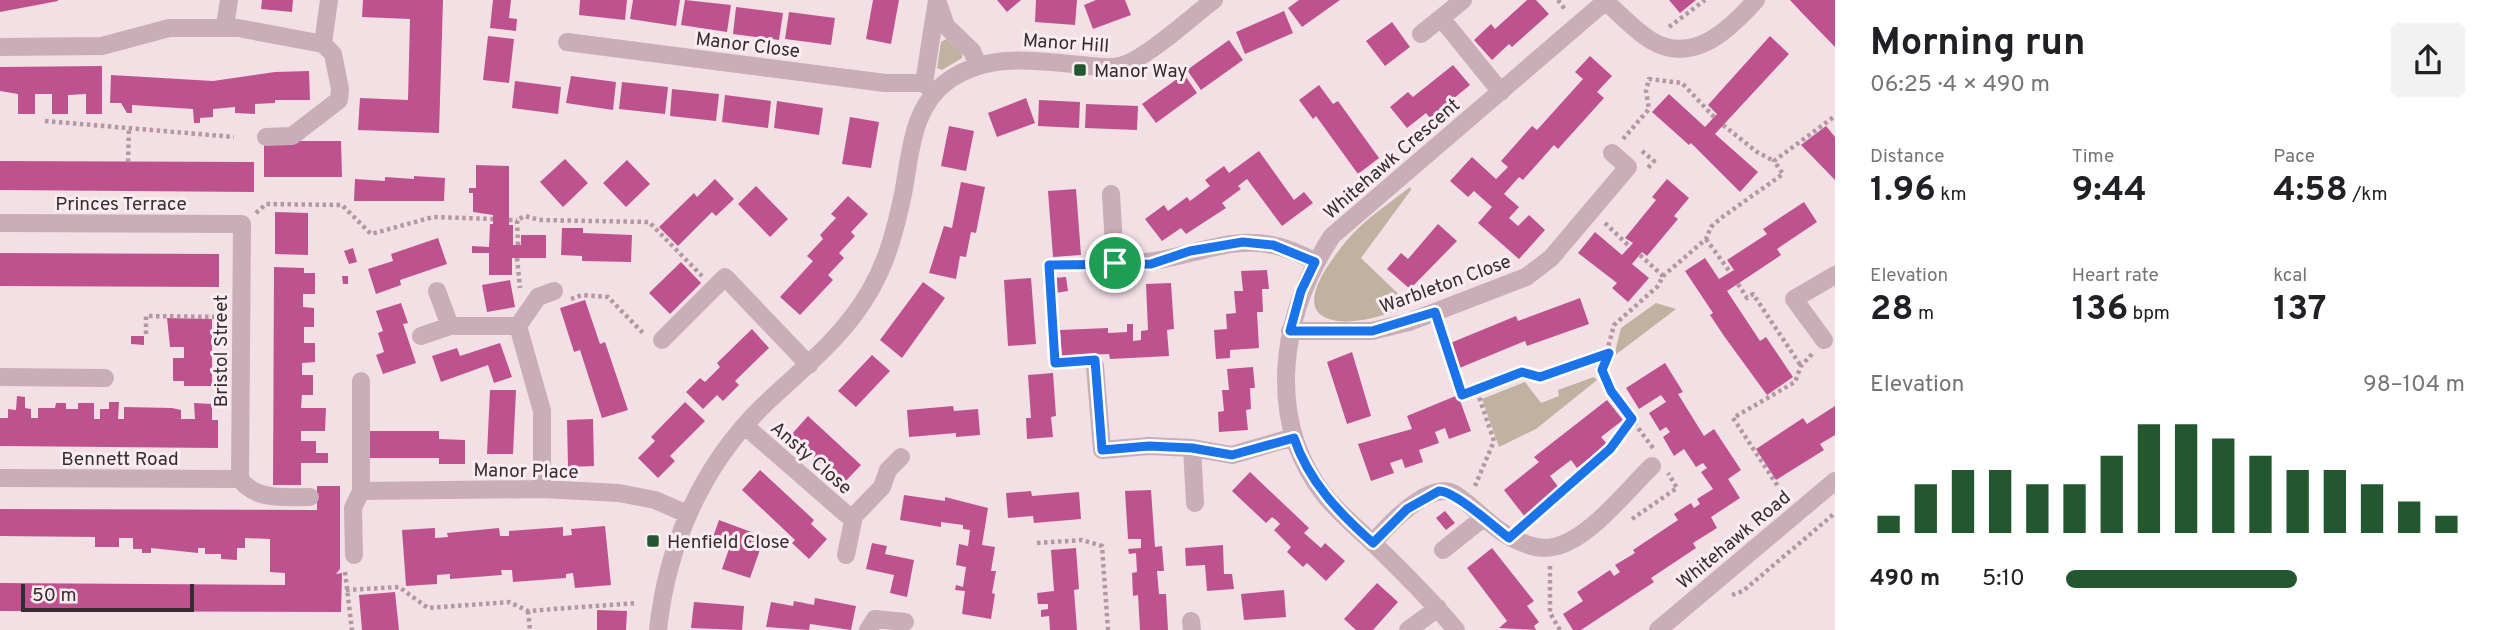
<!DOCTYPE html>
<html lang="en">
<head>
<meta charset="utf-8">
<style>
  body { margin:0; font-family:Overpass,sans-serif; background:#f2f2f2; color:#202124; height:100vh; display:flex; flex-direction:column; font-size:26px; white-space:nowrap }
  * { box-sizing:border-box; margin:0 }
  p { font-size:23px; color:#757577 }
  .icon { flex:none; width:38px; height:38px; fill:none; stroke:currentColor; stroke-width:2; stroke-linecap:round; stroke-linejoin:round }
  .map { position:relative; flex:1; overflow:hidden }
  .drawer { display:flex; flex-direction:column; background:#fff; width:665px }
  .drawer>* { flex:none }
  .scale { position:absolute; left:21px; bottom:18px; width:173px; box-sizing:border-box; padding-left:7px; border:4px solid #382b31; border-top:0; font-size:19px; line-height:24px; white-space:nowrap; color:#382b31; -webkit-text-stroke:5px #f9edf0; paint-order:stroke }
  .pin { position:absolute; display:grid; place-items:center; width:60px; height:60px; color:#fff; margin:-30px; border:4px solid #fff; border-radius:50%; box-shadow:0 2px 7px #0007 }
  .round { display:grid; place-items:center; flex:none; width:74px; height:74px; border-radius:7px; background:#f2f2f2 }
  .summary { display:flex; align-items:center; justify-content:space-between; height:119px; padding:0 35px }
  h1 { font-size:38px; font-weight:700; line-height:52px }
  .figures { display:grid; grid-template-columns:repeat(3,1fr); gap:10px; height:119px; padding:7px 35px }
  .figures div { display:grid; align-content:center }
  .figures b { font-size:35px; font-weight:700 }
  .figures small { font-size:19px; font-weight:400 }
  .figures p { font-size:19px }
  .chart { height:196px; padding:14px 35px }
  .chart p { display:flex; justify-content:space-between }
  .chart svg { width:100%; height:126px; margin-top:7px; stroke:#235730; stroke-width:6 }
  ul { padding:0 35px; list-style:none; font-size:23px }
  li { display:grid; grid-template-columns:112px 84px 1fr; align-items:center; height:52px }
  li i { height:18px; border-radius:9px; background:#235730 }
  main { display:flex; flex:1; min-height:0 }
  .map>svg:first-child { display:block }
  .green { fill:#c0b1a1 }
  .building { fill:#be528f }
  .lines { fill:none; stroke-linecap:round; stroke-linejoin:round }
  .path { stroke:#b597a2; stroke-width:4.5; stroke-dasharray:3.5 3.5; stroke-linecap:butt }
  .minor { stroke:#c9adb7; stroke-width:18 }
  .route-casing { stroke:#fff; stroke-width:14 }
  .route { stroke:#1a73e8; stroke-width:9 }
  .poi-dot { fill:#235730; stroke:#f9edf0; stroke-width:2.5 }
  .labels { text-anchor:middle; stroke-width:6; stroke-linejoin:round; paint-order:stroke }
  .street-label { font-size:19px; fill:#382b31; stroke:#f9edf0 }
  .poi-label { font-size:19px; fill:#382b31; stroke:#f9edf0; text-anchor:start }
</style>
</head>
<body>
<main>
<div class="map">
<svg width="1835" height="630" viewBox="0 0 1835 630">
  <rect width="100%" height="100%" fill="#f2e0e5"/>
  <path class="green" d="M946 39 962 53V58L942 70 937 68 941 42Z
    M1410 187 1411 190 1361 258 1411 306C1389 313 1356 326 1333 320 1289 311 1334 256 1348 239 1365 219 1390 203 1410 187Z
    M1656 303 1676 309 1614 356 1621 328Z
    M1594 377 1597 380 1536 429 1499 447 1482 399 1525 382 1541 403 1559 396 1558 390Z"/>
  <path class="building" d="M0 0H58V1L0 12Z
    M262 0H293L292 12 261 9Z
    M363 0H443L439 133 358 130 360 98 408 100 410 19 362 17Z
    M493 0H511L509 18 517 19 516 31 490 28Z
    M580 0H627L625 20 579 15Z
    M633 0H680L676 26 630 19Z
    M685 0 731 5 727 32 681 25Z
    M873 0H899L891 44 866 39Z
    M997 0H1021L1007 12Z
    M1036 0H1077L1075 25 1035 22Z
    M1096 0H1125L1131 15 1093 29 1084 5Z
    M1299 0H1340L1302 27 1288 8Z
    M1527 0H1536L1549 14 1512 47 1509 44 1492 60 1474 40 1491 24 1495 29Z
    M1669 0H1696L1680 13Z
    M1790 0H1835V47L1802 13Z
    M736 7 783 13 779 40 733 34Z
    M1284 11 1293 33 1245 54 1236 32Z
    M789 12 835 18 831 45 785 39Z
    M1392 22 1410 47 1385 66 1366 41Z
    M488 36 514 39 509 83 483 80Z
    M1770 36 1789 54 1715 134 1758 172 1740 192 1691 143 1689 145 1652 112 1669 94 1705 127 1717 114 1708 105Z
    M1229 40 1243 60 1201 90 1187 70Z
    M1590 56 1612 76 1597 92 1604 98 1558 149 1554 145 1523 180 1519 177 1504 194 1519 207 1509 218 1518 226 1529 215 1545 230 1519 259 1478 223 1492 207 1474 191 1468 197 1450 181 1472 157 1496 179 1508 167 1501 161 1532 126 1537 130 1583 79 1575 72Z
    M1453 65 1470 85 1430 118 1426 113 1407 128 1390 107 1408 92 1413 97Z
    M102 66V114H86V94L68 95V114H52V94H35V114H18V94L0 91V67Z
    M309 71 310 100H275V103L255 104V114L235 113V107L213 109V117L200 118V123H194L193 109 132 105V113H127L121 103H110L111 75 213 81 275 72Z
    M1184 74 1197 93 1156 123 1142 104Z
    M571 76 616 82 613 110 566 103Z
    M515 81 561 87 558 114 512 108Z
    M622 82 668 87 665 114 619 109Z
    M1319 85 1333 104 1338 101 1379 158 1358 174 1316 116 1313 119 1299 100Z
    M672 89 719 94 716 121 670 116Z
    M725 95 771 101 768 128 722 122Z
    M1026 98 1035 123 997 137 988 113Z
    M1039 100 1080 102 1079 128 1038 126Z
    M777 101 823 108 819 135 774 128Z
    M1086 104 1138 106 1137 130 1085 128Z
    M850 117 879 122 871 168 842 164Z
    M949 126 974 131 966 171 941 166Z
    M1826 126 1835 137V180L1801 145Z
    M264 141H341L342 177H264Z
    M1259 151 1294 200 1304 192 1313 203 1282 226 1247 179 1238 186 1241 189 1222 203 1226 208 1186 234 1181 228 1162 241 1145 219 1164 205 1168 211 1187 197 1190 201 1210 186 1205 180 1224 166 1229 173Z
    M565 159 588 183 563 207 540 182Z
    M627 160 650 184 626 207 603 183Z
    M0 161 254 162V192L0 190Z
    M476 165 509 166V225H513V245H521V235H546V258H512V275H489V253H472V246L489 247 490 224H493V215L473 212V193H469V188H476Z
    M414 176 445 178 444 201H354L355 179 385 181V177L414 179Z
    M715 179 734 199 716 216 712 212 678 246 659 227 694 193 697 197Z
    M1667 179 1689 198 1674 216 1678 219 1647 256 1642 252 1632 264 1649 278 1628 302 1612 288 1617 283 1578 253 1595 232 1622 255 1633 243 1625 238 1656 200 1652 197Z
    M961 182 985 187 976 233 971 232 966 257 960 256 956 279 929 273 944 226 952 228Z
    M756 186 788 219 770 237 738 204Z
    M1076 189 1081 255 1053 257 1048 191Z
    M848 196 868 214 851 232 855 236 839 253 844 258 828 275 833 280 800 315 780 297 813 261 807 256 823 239 820 235 836 218 831 214Z
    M1804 202 1817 222 1777 249 1781 255 1727 291 1760 341 1766 337 1793 377 1767 395 1724 336 1710 315 1713 313 1685 271 1705 258 1719 279 1734 270 1727 260 1767 234 1763 229Z
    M275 212 308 213V255L275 254Z
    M1438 224 1457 241 1410 289 1387 269 1401 253 1408 259Z
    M562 228H583V233L632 235 631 262 582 261V256L561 255Z
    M438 238 447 264 400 280 401 285 376 294 368 269 393 261 391 254Z
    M353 248 357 262 349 264 344 251Z
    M0 253 219 254V287L0 286Z
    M681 262 701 283 670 314 649 293Z
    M274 267 304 268V273H315V294H303V307L314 308V327H304V343H315V362L302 363V375H313V395H302L301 408H326L325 431H301V441H316V453H328V463H301V485H273Z
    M1267 270 1269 289H1262L1263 312H1257L1259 348 1230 350V358L1216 359 1214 330 1227 329 1226 314 1236 313 1234 291H1243L1241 271Z
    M342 276H348V284H343Z
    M1066 277 1068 291 1055 293 1053 278Z
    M1031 278 1036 344 1008 346 1004 280Z
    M510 280 515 307 487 312 482 285Z
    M923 282 945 298 902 358 880 340Z
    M1171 283 1174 329 1167 330 1169 356 1110 359 1109 354 1062 356 1060 330 1108 328V333L1127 332V324H1133V341L1141 340V331L1148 330 1146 284Z
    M1580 298 1589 324 1527 346 1525 341 1457 369 1448 344 1516 316 1518 321Z
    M585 300 600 344 605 342 628 410 602 418 580 350 574 352 560 308Z
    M401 303 408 323 403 324 416 363 383 374 376 355 384 352 378 333 383 331 376 311Z
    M167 318 212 319V386H184V381H173V358H184V347H170Z
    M752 329 769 348 735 381 739 385 723 401 717 395 703 409 686 392 700 378 705 382 720 367 717 363Z
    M131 336H144V345L131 344Z
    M500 343 512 377 494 383 488 365 441 382 432 356 457 348 460 356Z
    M1352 352 1371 416 1347 424 1327 362Z
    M872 355 890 371 856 407 838 391Z
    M1665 363 1683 392 1678 394 1704 436 1714 429 1741 470 1728 479 1740 498 1711 517 1717 528 1693 543 1696 548 1651 578 1654 582 1581 630H1573L1563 614 1583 601 1577 592 1610 570 1614 576 1620 572 1615 565 1635 553 1633 550 1678 520 1674 514 1691 503 1694 508 1700 504 1697 499 1713 489 1701 472 1707 468 1703 463 1696 467 1684 449 1674 456 1663 437 1670 432 1666 427 1660 431 1649 413 1666 402 1661 395 1639 409 1626 388Z
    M1253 367 1255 388H1250L1251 409 1246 410 1248 430 1219 432 1218 412 1224 411 1222 390H1229L1227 369Z
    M1053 373 1056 416 1051 417 1053 437 1027 439 1026 418H1031L1028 375Z
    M490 390H516L513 454H487Z
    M1458 395 1471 431 1449 439 1445 428 1435 432 1439 443 1419 450 1423 462 1405 468 1402 459 1390 463 1394 473 1371 481 1358 444 1412 429 1407 416Z
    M17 396 25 397V408L31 409V418H38V408H55L56 403H66V409H78V403H94V419H100V409H109V402H119L118 419H124V407L172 408 181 410V419H195L194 403 212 404V420H218V448L0 446V418H8V409L16 410Z
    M1607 400 1623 420 1601 437 1607 444 1577 468 1571 460 1550 476 1560 489 1525 517 1504 490 1539 462 1534 457Z
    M685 402 705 421 670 456 675 461 658 478 638 458 655 441 651 437Z
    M953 406 954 411 978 409 980 435 956 437V433L909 437 907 410Z
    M1835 406V435L1820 444 1824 450 1776 480 1756 449 1803 418 1807 424Z
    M808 416 861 465 843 484 791 435Z
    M593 419 594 466 568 467 567 420Z
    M368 431H439V439L465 440V464H439V458H368Z
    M760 470 814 520 811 524 827 539 809 559 792 543 795 540 742 490Z
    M1250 472 1309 528 1304 533 1321 548 1325 543 1345 561 1326 581 1307 563 1303 567 1287 552 1291 547 1274 530 1280 524 1276 520 1272 517 1266 523 1232 491Z
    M317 486H340V569L336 574 342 573 341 612 0 611V583L285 585V573L270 572V539L245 538V548H237V560L221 559V554H205V548H198V553L151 548V553H142V549H133V538H119V547H95V537L0 536V509L317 510Z
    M1151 490 1155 547 1162 546 1164 571H1157L1159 594H1166L1168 630H1140L1138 595 1133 596 1132 573 1137 572 1136 553 1129 554 1128 549 1141 548V539H1128L1125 491Z
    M1031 491 1032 496 1079 492 1081 519 1034 523 1033 516 1008 518 1006 493Z
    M904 495 945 501V497L988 508 982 545 995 547 991 571H996L992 593 995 594 991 619 962 614 965 591 955 590 956 585 963 587 966 567 956 565 959 544 968 546 970 530 963 529V525L941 522V527L900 520Z
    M1445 511 1455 523 1446 530 1436 518Z
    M719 520 754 533 751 540 762 544 750 578 722 569 731 543 713 537Z
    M605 526 611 585 575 588 573 573 566 574V578L513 582 512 570H501L502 575 450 579V574L437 575V584L406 586 402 530 435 528V538L448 537 447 533 499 528 500 536H509V531L563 527V536L572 535 571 529Z
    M872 543 887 546 885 554 914 560 907 597 890 593 894 575 866 569Z
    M1223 545 1224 574H1232L1234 589 1207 591 1205 565 1186 566 1185 548Z
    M1076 548 1079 589 1074 590 1077 630H1050L1049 616 1041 617V610L1048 609V604H1038L1037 593 1054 591 1051 550Z
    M1492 548 1534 601 1527 606 1539 622 1534 626 1536 630 1499 628 1507 621 1467 568Z
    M1377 583 1398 602 1373 630H1356L1344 619Z
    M1284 590 1286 617 1244 620 1241 594Z
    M395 592 399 630H362L359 595Z
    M815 598 856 606 851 630 810 624 809 630 766 627 771 602 793 606 794 601 814 605Z
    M694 602 744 606 742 630 691 628Z
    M597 610 627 611 626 630H597Z"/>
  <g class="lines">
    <path class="path" d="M1558 0 1566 11
      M1669 27 1705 0
      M45 121 234 137
      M1723 125 1757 152 1774 161
      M1623 139 1649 109 1646 91 1649 79 1682 83 1714 117
      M1642 151 1654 161 1647 169
      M128 162 129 128
      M128 205V191
      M256 213 266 204 342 205 371 234 433 217 493 219
      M509 220H517
      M1605 223 1630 247
      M1706 239 1730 272
      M518 245 517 220 525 216 539 220 649 222 702 276
      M1640 255 1663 276
      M517 258 520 288
      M1738 284 1747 298 1753 294 1801 366
      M571 299 582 295 608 297 644 334
      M1441 331 1462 395 1476 388
      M146 334V316L223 317
      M1079 361 1055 363 1049 265 1097 263
      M1653 448 1611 392 1602 370 1614 325 1658 286 1663 276 1706 239 1711 227 1721 218 1783 174 1774 161 1835 116
      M1475 486 1494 441 1476 388 1522 372 1540 377 1608 353
      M1785 497 1733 418 1795 382 1801 366 1812 354
      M1632 519 1677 488 1668 473
      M1526 523 1610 448 1632 419
      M1037 543 1082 540 1102 546 1108 630
      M1550 566V613L1560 630
      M345 572 352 630
      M346 590 399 587 428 608 509 602 528 611 637 603
      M1732 595 1743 591 1835 513
      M528 611 530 630"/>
    <path class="minor" d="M1463 0 1441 18 1501 92
      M1606 2C1620 14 1636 32 1652 41 1694 65 1730 29 1756 0
      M938 3 946 26 972 51 978 65
      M225 26 229 0
      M1421 34 1441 18
      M567 42 885 83H924
      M323 44 329 0
      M0 47 102 46 169 28H238L323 44 333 54 340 89 339 100 292 136 266 137
      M932 91 924 83 937 0
      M1111 194 1115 263C1190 268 1239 216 1315 262
      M0 223 242 224 240 479
      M437 291 450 326H518L542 411V489
      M518 326 538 297 554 291
      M1290 331H1372L1409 322 1526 277 1551 258 1628 167 1612 153
      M421 336 450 326
      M662 340 725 277 809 365
      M1824 340 1794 299 1835 275
      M1095 366 1102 450 1149 446 1192 448 1232 455 1294 437
      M0 377 105 378
      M745 426 846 514 854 516 882 487 888 470 901 457
      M1192 448 1195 503
      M0 478 240 479
      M240 479C255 501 287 497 310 497
      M361 491 542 489 619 493 655 500 687 514
      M1373 543C1388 525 1431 478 1456 495 1479 510 1494 532 1521 542 1530 546 1543 549 1553 547 1588 541 1626 491 1652 466
      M1443 550 1482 519
      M354 555 353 508 361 491V381
      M846 555 854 516
      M1191 621 1192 630
      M658 630C667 545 702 465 764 405 803 368 844 337 871 289 888 259 896 227 903 194 911 153 911 107 949 80 990 52 1036 61 1082 65 1094 66 1107 69 1119 66 1144 61 1191 17 1214 0
      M868 630 875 619 905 622
      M1408 630 1438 608
      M1456 630C1431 600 1403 572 1375 545 1358 529 1340 514 1325 496 1264 418 1281 314 1332 236L1607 0
      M1658 630 1835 481"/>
  </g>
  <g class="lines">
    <defs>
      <path id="route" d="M1243 242 1273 245 1315 262 1301 291 1290 331H1372L1435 312 1462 395 1522 372 1540 377 1609 353 1602 370 1611 391 1632 419 1610 449 1509 538C1493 526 1455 491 1439 491L1407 509 1373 543C1339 513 1309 482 1294 438L1232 455 1192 448 1149 446 1102 450 1095 360 1055 363 1049 265 1151 264 1190 251Z"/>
    </defs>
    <use href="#route" class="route-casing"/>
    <use href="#route" class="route"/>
  </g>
  <g class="poi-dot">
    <rect x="1073" y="63" width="14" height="14" rx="3.5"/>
    <rect x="646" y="534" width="14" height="14" rx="3.5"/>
  </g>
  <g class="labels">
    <g class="street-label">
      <text transform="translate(1066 42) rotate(4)" y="7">Manor Hill</text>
      <text transform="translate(748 44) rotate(7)" y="7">Manor Close</text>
      <text transform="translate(1391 158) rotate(-41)" y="7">Whitehawk Crescent</text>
      <text x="121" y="210">Princes Terrace</text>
      <text transform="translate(1445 283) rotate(-20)" y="7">Warbleton Close</text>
      <text transform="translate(220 351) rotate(-90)" y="7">Bristol Street</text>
      <text transform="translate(812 457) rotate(41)" y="7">Ansty Close</text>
      <text x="120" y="465">Bennett Road</text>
      <text transform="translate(526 470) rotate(1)" y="7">Manor Place</text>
      <text transform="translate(1733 539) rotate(-40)" y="7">Whitehawk Road</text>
    </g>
    <g class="poi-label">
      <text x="1094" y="77">Manor Way</text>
      <text x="667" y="548">Henfield Close</text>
    </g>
  </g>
</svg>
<div class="scale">50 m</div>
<div class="pin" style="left:1115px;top:263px;background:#1e9e55"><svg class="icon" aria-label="arrive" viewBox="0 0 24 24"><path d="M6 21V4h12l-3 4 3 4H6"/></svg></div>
</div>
<section class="drawer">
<div class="summary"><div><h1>Morning run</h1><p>06:25 · 4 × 490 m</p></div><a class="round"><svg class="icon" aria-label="share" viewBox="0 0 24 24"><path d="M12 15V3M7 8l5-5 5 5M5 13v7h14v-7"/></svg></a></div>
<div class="figures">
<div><p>Distance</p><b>1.96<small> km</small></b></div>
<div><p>Time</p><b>9:44</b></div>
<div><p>Pace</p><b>4:58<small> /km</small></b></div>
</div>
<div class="figures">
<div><p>Elevation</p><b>28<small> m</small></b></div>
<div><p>Heart rate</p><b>136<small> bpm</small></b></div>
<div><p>kcal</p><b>137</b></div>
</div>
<div class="chart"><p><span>Elevation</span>98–104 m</p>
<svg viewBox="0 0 160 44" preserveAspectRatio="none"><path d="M5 44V38M15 44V27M25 44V22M35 44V22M45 44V27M55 44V27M65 44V17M75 44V6M85 44V6M95 44V11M105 44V17M115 44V22M125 44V22M135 44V27M145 44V33M155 44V38"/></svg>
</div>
<ul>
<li><b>490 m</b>5:10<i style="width:58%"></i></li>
</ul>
</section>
</main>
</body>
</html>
